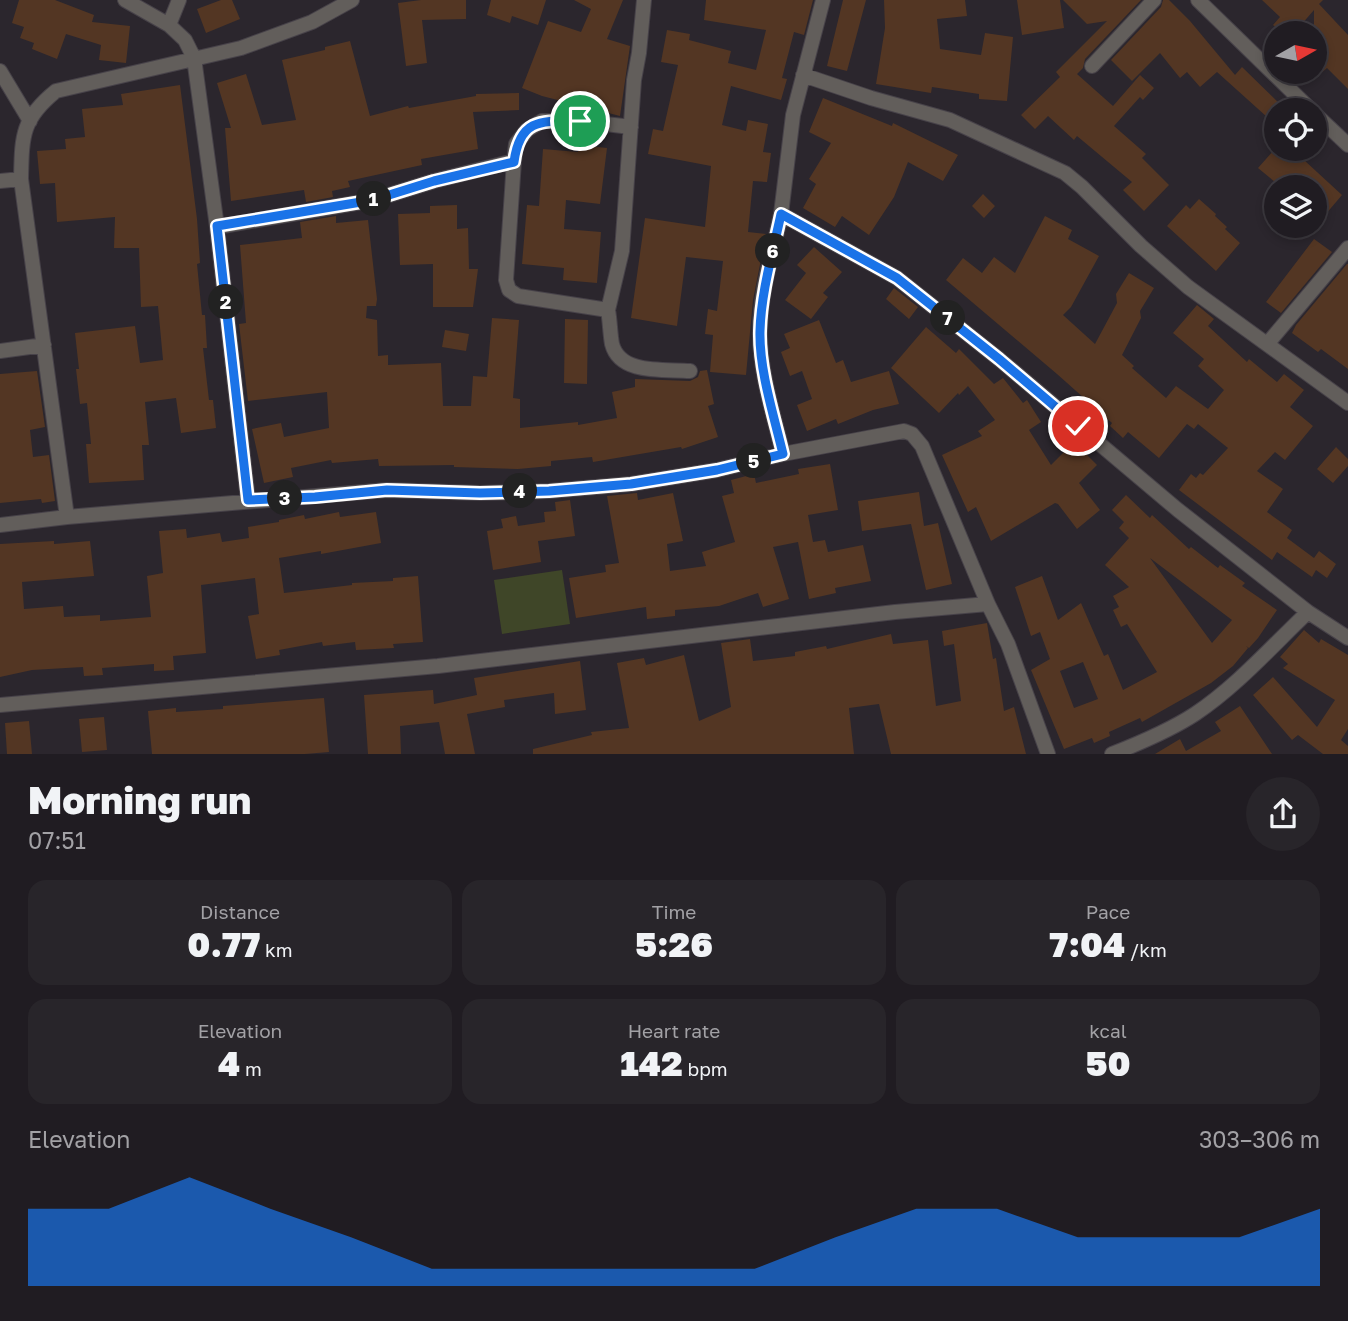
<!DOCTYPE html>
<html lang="en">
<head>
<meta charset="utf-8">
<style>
  body { margin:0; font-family:"Golos Text",sans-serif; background:#28252a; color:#f1f3f6; height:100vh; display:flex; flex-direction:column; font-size:26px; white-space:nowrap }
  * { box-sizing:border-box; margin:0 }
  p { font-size:23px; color:#a2a1a5 }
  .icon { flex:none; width:38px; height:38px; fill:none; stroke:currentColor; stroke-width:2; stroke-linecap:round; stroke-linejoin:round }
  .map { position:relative; height:754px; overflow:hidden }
  .side { display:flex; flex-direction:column; background:#201c22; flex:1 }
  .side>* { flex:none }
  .needle { width:46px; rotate:81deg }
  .tools { position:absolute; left:1264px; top:21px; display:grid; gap:14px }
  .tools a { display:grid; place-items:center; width:63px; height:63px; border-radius:50%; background:#201c22; box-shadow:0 4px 10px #0003,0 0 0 2px #3d3a40; font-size:35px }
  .pin { position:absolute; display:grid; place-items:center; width:60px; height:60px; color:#fff; margin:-30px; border:4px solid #fff; border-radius:50%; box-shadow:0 2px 7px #0007 }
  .km { position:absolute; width:35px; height:35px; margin:-18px; border-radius:50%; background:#222; color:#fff; font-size:19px; line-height:35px; text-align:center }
  .round { display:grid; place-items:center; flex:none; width:74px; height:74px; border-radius:37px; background:#28252a }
  .headline { display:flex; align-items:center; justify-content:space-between; height:119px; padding:0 28px }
  h1 { font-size:38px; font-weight:800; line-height:52px }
  .figures { display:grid; grid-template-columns:repeat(3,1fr); gap:10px; height:119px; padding:7px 28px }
  .figures div { display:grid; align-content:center; border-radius:18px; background:#28252a; text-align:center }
  .figures b { font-size:35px; font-weight:800 }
  .figures small { font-size:19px; font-weight:400 }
  .figures p { font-size:19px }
  .chart { height:196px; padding:14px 28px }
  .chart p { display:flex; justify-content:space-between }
  .chart svg { width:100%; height:126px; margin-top:7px; fill:#1a73e8; opacity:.7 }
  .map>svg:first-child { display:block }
  .green { fill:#3f4628 }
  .building { fill:#533623; fill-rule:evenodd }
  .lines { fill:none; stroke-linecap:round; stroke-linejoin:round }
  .minor-casing { stroke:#474249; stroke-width:16 }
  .minor { stroke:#625e5b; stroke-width:14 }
  .route-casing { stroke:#fff; stroke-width:14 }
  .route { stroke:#1a73e8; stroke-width:9 }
</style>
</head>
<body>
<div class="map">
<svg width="1348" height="754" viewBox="0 0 1348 754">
  <rect width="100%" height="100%" fill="#2b262d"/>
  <path class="green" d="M562 570 570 624 502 634 494 580Z"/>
  <path class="building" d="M19 0H55L94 15 92 22 130 26 126 63 99 60 101 45 66 34 57 59 32 49 34 43 20 38 24 27 12 23Z
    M221 0H232L240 19 206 33 197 9Z
    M421 0H466V19L422 20 427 63 406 66 398 3Z
    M491 0H546L538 25 512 16 510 23 487 15Z
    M574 0H623L607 39 630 46 620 116 542 96 522 88 548 21 581 32 591 9Z
    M706 0H813L804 35 794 32 782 78 787 79 781 100 731 86 722 125 746 131 748 120 768 124 763 152 771 153 767 182 753 181 748 232 766 234 753 300 746 375 710 372 713 335 705 334 708 309 717 311 723 261 686 257 677 326 631 318 645 218 705 227 711 166 648 154 653 129 663 131 678 65 661 62 667 30 690 34 689 40 731 51 728 63 756 70 766 30 704 20Z
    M843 0H866L847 71 827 66Z
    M884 0H965L967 16 937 19 940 49 981 55 985 33 1013 37 1007 101 979 99V94L932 87 931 93 876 84 885 28Z
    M1017 0H1060L1064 28 1022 35Z
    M1063 0H1141L1085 59 1083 68 1077 74 1113 106 1140 75 1154 88 1143 100 1140 97 1114 126 1146 154 1142 158 1169 185 1144 211 1123 190 1132 182 1077 136 1074 140 1048 116 1035 129 1021 115 1060 77 1056 72 1107 21 1087 24Z
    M1163 0H1169L1190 21 1235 75 1242 67 1286 110H1276V125L1217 72 1200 87 1187 72 1180 78 1160 53 1132 81 1111 60 1161 7Z
    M1262 0H1323L1319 4 1348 35V89L1327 68 1320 74 1314 67V10L1294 33H1283L1273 25 1280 17Z
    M350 41 370 116 408 106 409 108 476 96V94L519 93V110L473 112 478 149 421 159 422 165 348 181 350 187 332 191 333 197 306 202 304 190 231 201 225 128H231L217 83 246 74 262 125 296 120 282 60 325 50V47Z
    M180 85 197 219 200 263 197 264 202 315H205L207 348H203L209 400H213L216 428 181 433 176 398 145 402 149 445H142L144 480 89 483 86 444H91L87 403 80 404 76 369H79L75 333 135 326 140 363 163 360 158 306 141 307 139 248H114L115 217 57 222 55 183 40 184 37 151 66 149 65 139 85 137 82 109 123 105 121 94Z
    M823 98 892 126 893 123 958 155 943 181 908 162 894 197 869 235 842 216 835 227 803 208 816 184 809 179 831 143 809 132Z
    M579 145 607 148 600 204 566 200 564 229 601 232 597 283 563 280 564 268 522 264 527 205 539 206 543 149 578 152Z
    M1275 149H1292L1342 195 1314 228V187H1281L1258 168Z
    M983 194 995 206 984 218 972 206Z
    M1199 199 1216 214 1215 216 1227 227 1225 229 1240 243 1216 271 1167 226 1186 205 1190 209Z
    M457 205V229L468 228 469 269H478L473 307H433V264L400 265 398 214 430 213V206Z
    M336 216V223L368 220 377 299 376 306H367L366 318 377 320 378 356 388 355V365L441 363 443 406H471L473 376 487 377 492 318 519 320 513 398 520 399V428L578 422V425L617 418 612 392 635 387V379L690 381 698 377 700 371 707 370 714 404 708 406 718 437 682 449 681 447 593 462 592 457 551 461V466L518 469 454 467V465L379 466 378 459 332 463 331 460 291 468 293 477 264 483 252 429 281 423 284 437 329 428 327 392 248 401 239 324 246 323 240 245 302 238 300 222Z
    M1045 216 1072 230 1068 239 1099 256 1071 307 1063 315 1095 344 1117 303 1116 294 1129 273 1154 288 1140 311 1141 318 1122 355 1134 366 1132 368 1166 398 1176 386 1208 409 1224 390 1198 366 1204 359 1173 333 1197 305 1214 319 1208 326 1247 362 1249 359 1277 382 1284 374 1304 390 1290 407 1313 426 1285 460 1275 452 1257 471 1283 489 1267 512 1292 530 1287 538 1314 558 1319 551 1336 564 1327 578 1316 570 1312 577 1277 552 1272 560 1179 490 1191 474 1196 478 1200 473 1203 475 1228 448 1198 424 1194 429 1187 424 1159 458 1128 432 1123 438 1110 426 1112 423 1057 374 946 280 963 258 982 273 994 257 1015 273Z
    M1314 239 1332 252 1281 313 1266 302Z
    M814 247 842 272 823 293 828 297 811 319 785 300 806 273 797 265Z
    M1347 264H1348V369L1321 349 1318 352 1292 333 1296 325Z
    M894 288 918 307 909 319 886 299Z
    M565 319 588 320 587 384 564 383Z
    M819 320 836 363 843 360 851 382 889 371 899 404 873 410 838 424 836 419 807 431 797 405 812 399 802 371 790 376 781 352 790 348 784 334Z
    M926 327 956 353 959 349 994 384 1003 378 1023 403 1027 400 1041 422 1029 430 1051 465 1074 442 1097 465 1079 483 1100 510 1077 529 1058 504 1055 503 991 541 976 507 968 512 942 455 982 436 978 431 995 420 968 386 959 395 958 393 939 413 891 368Z
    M445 330 469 334 466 351 442 347Z
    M37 371 45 427 30 430 33 457 49 455 55 501 42 503 41 499 0 503V374Z
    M1336 447 1348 459V466L1333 483 1317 469Z
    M830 464 838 510 808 515 813 542 825 540 828 552 863 545 871 581 835 588 836 593 809 599 798 542 773 547 789 599 763 607 758 593 719 606 675 610V616L647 619 646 607 576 618 569 578 606 572 605 565 619 563 607 496 637 493 638 500 673 493 683 541 667 544 670 571 706 566 702 552 735 542 722 496 734 493 731 480 754 474 756 483 799 474 798 469Z
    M919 492 924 526 938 523 952 584 926 590 911 524 862 531 858 501Z
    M1126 495 1150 518 1152 515 1189 549 1191 547 1218 568 1220 565 1245 583 1242 586 1277 610 1258 638 1249 648 1246 646 1248 648 1233 666 1211 683 1142 722 1140 718 1109 732 1110 736 1094 743 1092 738 1064 749 1031 670 1050 659 1040 632 1031 636 1015 587 1042 576 1058 620 1081 603 1104 656 1108 654 1123 690 1157 672 1127 624 1121 627 1113 610 1119 607 1113 596 1129 587 1105 565 1129 538 1119 528 1124 522 1112 510ZM1150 558 1232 620 1212 643ZM1083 662 1098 699 1074 708 1060 671Z
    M570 500 575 536 538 541 541 562 493 570 487 531 503 528 501 519 516 516 518 526 545 522 544 512 556 511 555 502Z
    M339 512 340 517 376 512 381 543 321 554V551L279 558 284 593 352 585V583L393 581V578L418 576 423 642 393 644 394 648 356 650 355 642 323 646 322 642 279 650 280 655 256 659 248 616 259 614 255 578 201 585 206 653 173 656 174 670 154 671V664L102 668 103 675 84 676 83 667 32 670 0 677V544L54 541V544L90 541 94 576 22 582 24 609 63 606 64 617 100 615V621L151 617 147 576 163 573 159 531 186 529 187 538 220 533 222 542 249 538 248 527 279 522V520L304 515 305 519Z
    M987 623 993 659 996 658 1004 711 1014 707 1026 754H891L879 704 849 708 854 754H533V749L592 735 591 732 629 728 617 663 644 658 646 665 684 655 699 721 731 707 721 643 750 639 753 661 795 656V652L826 646 827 649 891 634 893 644 928 640 936 706 961 701 954 644 944 646 942 631Z
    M1304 630 1319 643 1321 639 1348 655V729L1341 740 1348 746V754H1323L1298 735 1292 740 1253 695 1273 677 1317 727 1335 700 1283 668 1288 664 1280 657Z
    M580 661 586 710 555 714 554 693 504 700 505 707 467 714 475 754H445L439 722 400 726 401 754H368L364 695 433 690 434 704 477 695 474 678Z
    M324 698 329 752 305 754H152L148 711 176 708V712L223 709V706Z
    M1240 706 1272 754H1155L1180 739 1186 751 1221 731 1215 722Z
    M104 717 107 750 82 752 79 719Z
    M29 721 32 754H7L5 723Z"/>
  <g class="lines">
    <defs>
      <path id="minor" d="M125 0 169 25
        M179 0 169 25 185 40 194 58 217 227 248 500
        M823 0 793 115 781 214 897 278 999 359 1178 510 1308 612 1348 638
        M1198 0 1311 110
        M1092 66 1154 0
        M0 71 30 121
        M803 75 871 98 950 120 1065 173 1082 187 1141 246 1188 287 1348 403
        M1314 113 1348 145
        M514 161 516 144 527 130 542 121H580L631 127
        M0 181 21 179
        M781 214C773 252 760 292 760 331 759 370 774 416 783 454
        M217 227 373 200 434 181 514 161 506 280 509 290 518 296 608 310C610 321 610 333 612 344 620 375 664 369 690 371
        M608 310 622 251 634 80 639 53 644 0
        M1268 343 1348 248
        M0 351 44 345
        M67 517 21 179C22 137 21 119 56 91L241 48 312 22 352 0
        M0 525 67 517 387 490 480 493 549 491 631 484 717 470 783 454 904 431 912 434 922 446 988 604 1008 644 1048 754
        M0 705 438 666 895 612 988 604
        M1112 754C1140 743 1169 731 1195 714 1237 686 1272 646 1308 612"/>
    </defs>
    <use href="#minor" class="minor-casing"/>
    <use href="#minor" class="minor"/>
  </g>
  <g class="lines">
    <defs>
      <path id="route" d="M580 121C543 121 520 117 514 162L434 181 373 200 217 226 248 500 315 497 387 490 480 493 549 491 631 484 717 470 783 454C774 416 759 370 760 331 761 292 773 252 781 214L897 278 999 359 1078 426"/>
    </defs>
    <use href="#route" class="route-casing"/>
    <use href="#route" class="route"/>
  </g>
</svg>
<div class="tools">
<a><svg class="needle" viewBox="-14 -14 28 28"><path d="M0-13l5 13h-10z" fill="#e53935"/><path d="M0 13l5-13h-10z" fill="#a2a1a5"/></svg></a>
<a><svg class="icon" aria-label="locate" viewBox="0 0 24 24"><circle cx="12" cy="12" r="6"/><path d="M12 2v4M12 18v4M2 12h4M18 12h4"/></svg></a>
<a><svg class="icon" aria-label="layers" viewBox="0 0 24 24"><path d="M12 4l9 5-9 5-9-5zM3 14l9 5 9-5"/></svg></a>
</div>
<div class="pin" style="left:580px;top:121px;background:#1e9e55"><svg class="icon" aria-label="arrive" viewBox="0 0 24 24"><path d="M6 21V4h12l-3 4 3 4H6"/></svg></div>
<div class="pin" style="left:1078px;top:426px;background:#d93025"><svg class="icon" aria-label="check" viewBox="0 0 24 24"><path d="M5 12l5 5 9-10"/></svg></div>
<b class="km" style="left:374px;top:199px">1</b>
<b class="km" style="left:226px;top:302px">2</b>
<b class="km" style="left:285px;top:498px">3</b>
<b class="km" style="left:520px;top:491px">4</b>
<b class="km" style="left:754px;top:461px">5</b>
<b class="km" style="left:773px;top:251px">6</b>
<b class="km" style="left:948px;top:318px">7</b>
</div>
<section class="side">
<div class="headline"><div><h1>Morning run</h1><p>07:51</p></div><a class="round"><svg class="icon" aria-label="share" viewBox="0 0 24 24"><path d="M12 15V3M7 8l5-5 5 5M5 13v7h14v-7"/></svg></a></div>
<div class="figures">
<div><p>Distance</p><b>0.77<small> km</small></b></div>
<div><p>Time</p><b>5:26</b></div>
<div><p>Pace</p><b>7:04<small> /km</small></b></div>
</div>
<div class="figures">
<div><p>Elevation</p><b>4<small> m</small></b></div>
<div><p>Heart rate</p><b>142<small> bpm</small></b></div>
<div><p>kcal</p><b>50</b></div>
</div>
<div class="chart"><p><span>Elevation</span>303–306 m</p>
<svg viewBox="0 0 160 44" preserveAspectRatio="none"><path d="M0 44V17L10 17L20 6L30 17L40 27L50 38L60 38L70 38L80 38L90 38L100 27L110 17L120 17L130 27L140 27L150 27L160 17V44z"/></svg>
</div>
</section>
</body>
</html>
